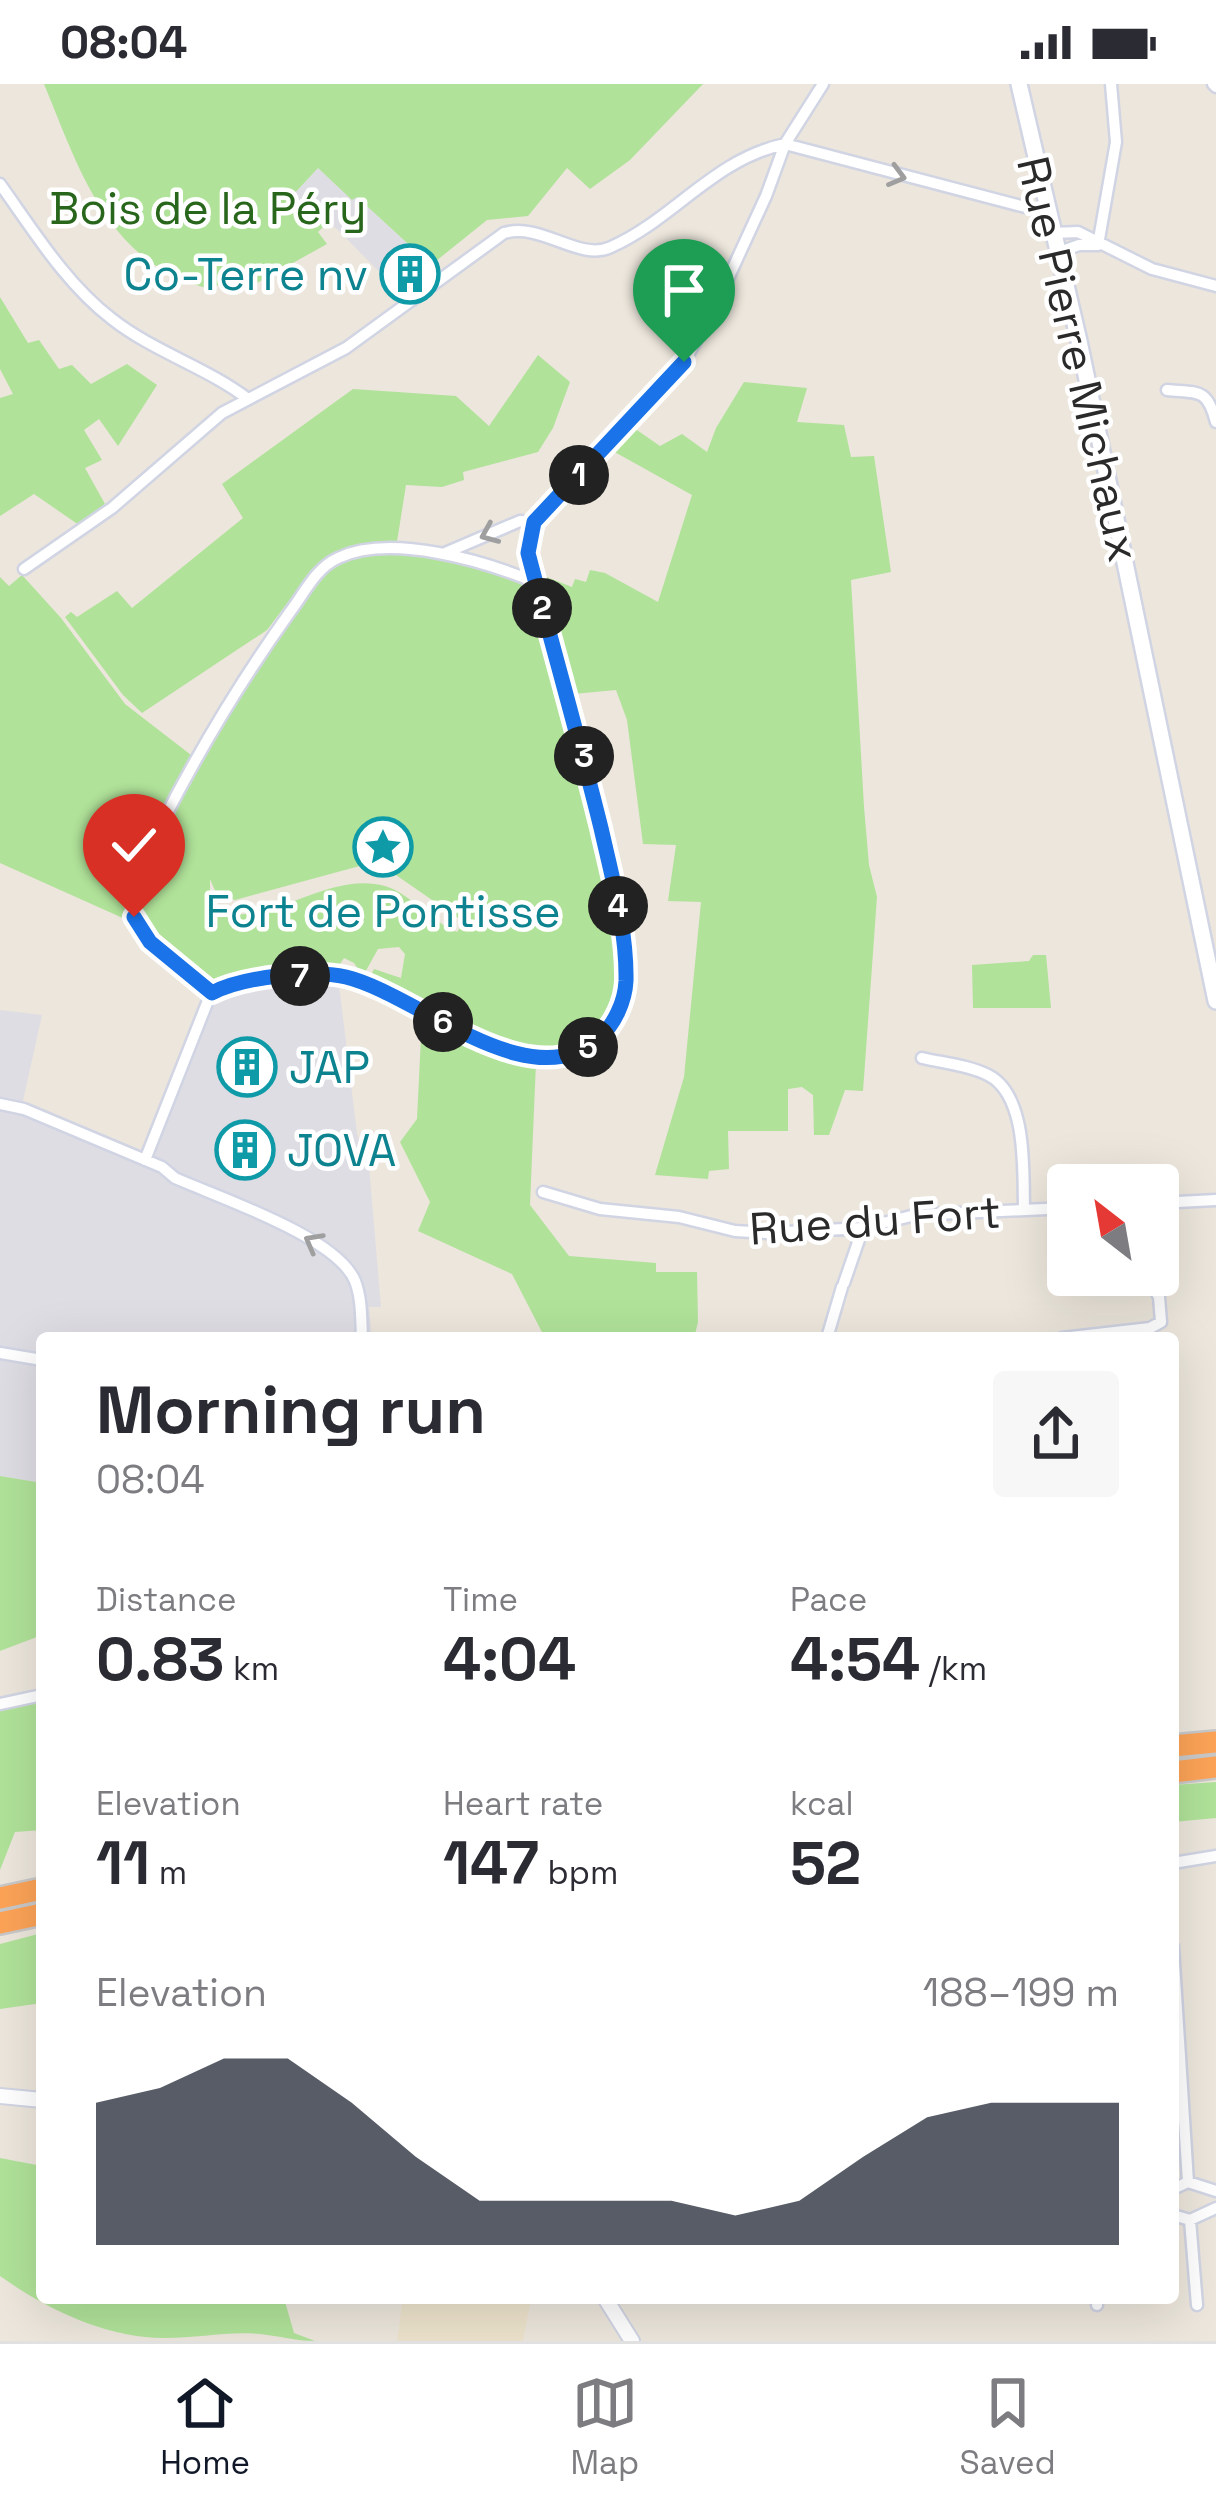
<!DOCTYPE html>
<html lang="en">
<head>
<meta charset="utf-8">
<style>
  body { margin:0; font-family:"Space Grotesk",sans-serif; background:#f7f7f7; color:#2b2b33; height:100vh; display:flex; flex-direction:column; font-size:45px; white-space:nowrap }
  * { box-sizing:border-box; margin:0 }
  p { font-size:39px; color:#7c7c81 }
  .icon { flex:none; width:66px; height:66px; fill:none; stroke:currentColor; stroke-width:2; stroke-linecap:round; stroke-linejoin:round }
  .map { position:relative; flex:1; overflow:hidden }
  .details { position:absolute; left:36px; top:1248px; width:1143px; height:972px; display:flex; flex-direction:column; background:#fff; border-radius:12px; box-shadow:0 12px 48px #0002 }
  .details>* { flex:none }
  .needle { width:78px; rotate:329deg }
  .fabs { position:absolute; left:1047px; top:1080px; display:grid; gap:24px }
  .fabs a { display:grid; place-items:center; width:132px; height:132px; border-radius:12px; background:#fff; box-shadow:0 12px 48px #0002; font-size:60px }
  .pin { position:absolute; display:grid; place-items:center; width:102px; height:102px; color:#fff; margin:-123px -51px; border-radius:50% 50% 50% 0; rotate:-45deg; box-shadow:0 0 12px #0007 }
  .pin .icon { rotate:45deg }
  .km { position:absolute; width:60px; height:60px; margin:-30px; border-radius:50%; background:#222; color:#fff; font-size:33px; line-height:60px; text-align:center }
  .round { display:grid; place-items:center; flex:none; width:126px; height:126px; border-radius:12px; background:#f7f7f7 }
  .summary { display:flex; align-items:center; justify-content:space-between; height:204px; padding:0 60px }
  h1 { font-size:66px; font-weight:800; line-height:90px }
  .figures { display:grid; grid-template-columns:repeat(3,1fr); gap:18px; height:204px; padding:12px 60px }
  .figures div { display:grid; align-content:center }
  .figures b { font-size:60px; font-weight:800 }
  .figures small { font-size:33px; font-weight:400 }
  .figures p { font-size:33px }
  .chart { height:336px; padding:24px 60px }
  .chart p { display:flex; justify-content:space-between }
  .chart svg { width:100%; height:216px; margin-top:12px; fill:#111827; opacity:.7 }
  .status { display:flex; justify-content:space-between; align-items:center; height:84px; padding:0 60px; background:#fff; direction:ltr }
  .status svg { height:33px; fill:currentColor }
  .tabs { display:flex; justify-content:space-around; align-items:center; height:168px; border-top:3px solid #e1e1e2; background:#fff; font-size:33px; color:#7c7c81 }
  .tabs a { display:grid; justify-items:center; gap:6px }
  .tabs .on { color:#111827 }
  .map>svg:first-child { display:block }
  .industrial { fill:#dfdde4 }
  .education { fill:#ede3cc }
  .green { fill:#b0e299; fill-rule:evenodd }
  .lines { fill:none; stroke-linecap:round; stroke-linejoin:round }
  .minor-casing { stroke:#d1d4e3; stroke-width:15 }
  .tertiary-casing { stroke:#d1d4e3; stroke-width:18 }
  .secondary-casing { stroke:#d1d4e3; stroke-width:20 }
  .motorway-casing { stroke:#c8c8c8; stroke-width:26 }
  .minor { stroke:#fff; stroke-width:10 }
  .tertiary { stroke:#fff; stroke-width:14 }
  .secondary { stroke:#fff; stroke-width:15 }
  .motorway { stroke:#fca357; stroke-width:21 }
  .oneway { stroke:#9f9f9f }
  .route-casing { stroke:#fff; stroke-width:24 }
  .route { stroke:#1a73e8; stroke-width:15 }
  .labels { text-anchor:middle; stroke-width:9; stroke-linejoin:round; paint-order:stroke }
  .park-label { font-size:45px; fill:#28661b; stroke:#fff }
  .culture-label { font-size:45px; fill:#0d838f; stroke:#fff; text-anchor:start }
  .street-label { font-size:45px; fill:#2a2a2a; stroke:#fff }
</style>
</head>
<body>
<div class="status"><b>08:04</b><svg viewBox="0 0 49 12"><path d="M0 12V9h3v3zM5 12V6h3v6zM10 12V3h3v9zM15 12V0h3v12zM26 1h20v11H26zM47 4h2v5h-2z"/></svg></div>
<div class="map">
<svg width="1216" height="2257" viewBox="0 0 1216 2257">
  <rect width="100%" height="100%" fill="#ece6dc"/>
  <path class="industrial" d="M318 84 351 115 356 112 438 188 408 217 337 145 292 112Z
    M338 892 357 1050 369 1082 381 1223H369L372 1254H42V1399L0 1392V926L42 931 23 1017 153 1073 217 910Z"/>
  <path class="education" d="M403 2214H527L531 2215 523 2257H397Z"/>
  <path class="green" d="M44 0H703L630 76 590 105 567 84 528 132 487 136 431 181 357 113 352 116 318 84 292 112 327 139 318 148 327 160 255 200 225 197 211 205C108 181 80 87 44 0Z
    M0 213 28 259 39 256 59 285 72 281 91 300 127 280 157 301 118 362 99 335 84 346 102 376 85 384 105 420 79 441 34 410 0 432V314L13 310 0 285Z
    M538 271 570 298 553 344 538 368 463 388 464 396 442 403 406 401 396 464 345 467 327 473 310 489 267 546 142 629 123 611 65 533 71 528 77 533 117 507 132 524 243 434 222 400 353 305 456 312 489 342Z
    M744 298 807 304 797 338 844 341 851 373 874 372 891 488 851 496 864 723 869 781 877 813 863 1007 845 1006 829 1051H814L813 1011 802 1003 788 1005V1047H728L729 1085 709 1087 708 1095 655 1091 684 993 701 818 668 817 676 761 643 760 627 636 616 606 573 610 539 490 572 503 575 495 586 498 590 486 605 489 658 518 692 411 611 366 634 344 660 362 682 350 707 368 716 344Z
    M383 469C423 471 493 472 524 499 540 513 581 677 588 708 604 774 654 911 586 958 572 968 554 973 535 971 477 962 419 921 370 893L374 885 401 894 405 870 399 863 378 865 363 892 354 879 344 874 338 883 218 900C181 879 125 844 142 795L212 655 249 591 325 487 343 475ZM389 774 393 789 464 838 457 848C432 838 411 810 385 802 328 786 272 843 217 828L210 820V795L217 811 235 816Z
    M22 491 61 534 125 620 191 671 127 796 125 835 0 779V493L9 502Z
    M1033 871H1046L1051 924H973L972 881 1029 877Z
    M422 933 499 973 536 978 530 1121 569 1172 656 1179V1188H697L698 1238 694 1254H545L512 1190 418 1147 430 1118 400 1058 417 1035Z
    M0 1392 42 1399V1551L0 1567Z
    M42 1611V1746L15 1748 0 1786V1620Z
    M1216 1698V1734L1173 1738V1701Z
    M42 1849V1919L0 1925V1860Z
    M0 2074 42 2082V2214H284L294 2249 315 2257C295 2257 280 2252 260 2250 229 2247 197 2254 165 2254 106 2254 48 2226 0 2192Z"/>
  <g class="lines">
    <defs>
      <path id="minor" d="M1213 0 1216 3
        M0 100C33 146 66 200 112 235 154 268 206 283 248 315
        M1053 149 1078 148 1152 185 1216 202
        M1098 161 1116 58 1111 0
        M1057 169 1079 161H1098
        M1167 306C1199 309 1207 304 1216 338
        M445 469 520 437 534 438
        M24 485 112 424 222 329 346 264 504 149C542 138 579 178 611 163 674 135 714 75 785 60L1048 129
        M211 909C241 893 314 885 346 893 417 911 531 1017 599 954 614 941 625 918 626 897 627 846 612 793 601 744 578 652 551 561 528 469L534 438 684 278 715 223 766 112 785 60 823 0
        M211 909C180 874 119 855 133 798 178 702 229 613 290 528 305 508 316 484 338 474 391 449 484 477 535 498
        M922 974C943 979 968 981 988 991 1028 1011 1023 1089 1024 1126
        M0 1020 24 1025 162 1083 175 1094C220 1114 337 1153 355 1197 362 1215 361 1235 362 1254
        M145 1076 211 909
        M543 1108 600 1125 679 1133 735 1147 767 1149 863 1144 915 1131 1068 1124
        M1158 1119 1216 1116
        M844 1199 863 1144
        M827 1254 842 1203
        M1062 1254 1150 1244 1161 1238 1159 1213 1147 1191
        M0 1269 42 1276
        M0 1620 42 1611
        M1173 1779 1216 1772
        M1173 1863 1188 2098
        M1173 2105 1188 2098 1216 2107
        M1173 2131 1190 2136 1216 2124
        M1190 2136 1197 2221
        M1097 2214V2221"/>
      <path id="tertiary" d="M0 2012 42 2016
        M605 2214 632 2257"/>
      <path id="secondary" d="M1019 0 1079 257 1216 917"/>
      <path id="motorway" d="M1173 1662 1216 1658
        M1173 1688 1216 1683
        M0 1814 42 1805
        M0 1839 42 1830"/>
    </defs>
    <use href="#minor" class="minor-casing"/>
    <use href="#tertiary" class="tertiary-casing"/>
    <use href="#secondary" class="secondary-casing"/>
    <use href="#motorway" class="motorway-casing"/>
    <use href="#minor" class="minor"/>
    <use href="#tertiary" class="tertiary"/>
    <use href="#secondary" class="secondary"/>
    <use href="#motorway" class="motorway"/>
  </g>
  <defs><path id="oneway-chevron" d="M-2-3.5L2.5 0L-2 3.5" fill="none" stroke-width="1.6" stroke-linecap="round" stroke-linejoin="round" transform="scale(3)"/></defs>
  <g class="oneway">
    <use href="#oneway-chevron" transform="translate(897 92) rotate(15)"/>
    <use href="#oneway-chevron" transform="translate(489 450) rotate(157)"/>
    <use href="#oneway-chevron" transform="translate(313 1158) rotate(-151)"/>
  </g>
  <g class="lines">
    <defs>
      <path id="route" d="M134 833 150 858 212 909C242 893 313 885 346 893 417 910 530 1017 599 954 614 941 625 918 626 897 627 846 612 793 601 744 578 651 552 561 528 469L534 438 684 278"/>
    </defs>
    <use href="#route" class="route-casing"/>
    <use href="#route" class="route"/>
  </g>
  <defs>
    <symbol id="building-ring" viewBox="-11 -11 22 22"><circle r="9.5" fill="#fff" stroke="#0f9aa8" stroke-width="1.5"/><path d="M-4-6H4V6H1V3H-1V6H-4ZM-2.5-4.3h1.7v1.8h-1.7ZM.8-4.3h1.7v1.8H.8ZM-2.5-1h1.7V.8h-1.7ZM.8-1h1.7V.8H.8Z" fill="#0f9aa8"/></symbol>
    <symbol id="sight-ring" viewBox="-11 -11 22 22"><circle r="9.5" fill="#fff" stroke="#0f9aa8" stroke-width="1.5"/><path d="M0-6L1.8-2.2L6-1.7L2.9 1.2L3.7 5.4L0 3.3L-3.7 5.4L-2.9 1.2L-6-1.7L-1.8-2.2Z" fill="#0f9aa8"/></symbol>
  </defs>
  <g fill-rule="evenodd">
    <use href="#building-ring" x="377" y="157" width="66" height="66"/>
    <use href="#sight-ring" x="350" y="730" width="66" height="66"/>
    <use href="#building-ring" x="214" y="950" width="66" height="66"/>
    <use href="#building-ring" x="212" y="1033" width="66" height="66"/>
  </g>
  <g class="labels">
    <g class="park-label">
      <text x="208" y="140">Bois de la Péry</text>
    </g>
    <g class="culture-label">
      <text x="368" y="206" text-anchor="end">Co-Terre nv</text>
      <text x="383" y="843" text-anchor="middle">Fort de Pontisse</text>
      <text x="289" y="999">JAP</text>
      <text x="287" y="1082">JOVA</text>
    </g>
    <g class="street-label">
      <text transform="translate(1079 275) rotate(77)" y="16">Rue Pierre Michaux</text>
      <text transform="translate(875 1136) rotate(-4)" y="16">Rue du Fort</text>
    </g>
  </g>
</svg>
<div class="fabs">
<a><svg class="needle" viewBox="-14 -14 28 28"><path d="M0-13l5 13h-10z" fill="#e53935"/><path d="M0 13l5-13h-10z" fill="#7c7c81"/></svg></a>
</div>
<div class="pin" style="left:684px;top:278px;background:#1e9e55"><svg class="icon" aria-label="arrive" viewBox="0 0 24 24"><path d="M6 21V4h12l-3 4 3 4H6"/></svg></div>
<div class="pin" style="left:134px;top:833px;background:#d93025"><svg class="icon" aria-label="check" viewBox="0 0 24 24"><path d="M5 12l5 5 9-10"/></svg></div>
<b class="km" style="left:579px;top:391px">1</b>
<b class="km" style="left:542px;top:524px">2</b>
<b class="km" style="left:584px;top:672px">3</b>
<b class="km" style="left:618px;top:822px">4</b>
<b class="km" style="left:588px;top:963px">5</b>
<b class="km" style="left:443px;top:938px">6</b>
<b class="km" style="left:300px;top:892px">7</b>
<section class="details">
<div class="summary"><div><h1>Morning run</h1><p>08:04</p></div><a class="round"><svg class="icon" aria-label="share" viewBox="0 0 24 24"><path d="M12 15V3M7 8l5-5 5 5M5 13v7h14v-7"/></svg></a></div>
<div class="figures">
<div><p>Distance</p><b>0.83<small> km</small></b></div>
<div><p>Time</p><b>4:04</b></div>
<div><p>Pace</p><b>4:54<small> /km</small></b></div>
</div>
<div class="figures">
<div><p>Elevation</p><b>11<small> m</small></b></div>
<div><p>Heart rate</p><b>147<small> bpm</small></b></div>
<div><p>kcal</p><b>52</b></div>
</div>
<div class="chart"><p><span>Elevation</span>188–199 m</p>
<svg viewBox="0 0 160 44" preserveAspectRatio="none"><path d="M0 44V15L10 12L20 6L30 6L40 15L50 26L60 35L70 35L80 35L90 35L100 38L110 35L120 26L130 18L140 15L150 15L160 15V44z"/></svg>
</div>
</section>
</div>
<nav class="tabs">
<a class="on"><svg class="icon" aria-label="home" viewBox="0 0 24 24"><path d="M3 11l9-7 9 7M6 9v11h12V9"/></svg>Home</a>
<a><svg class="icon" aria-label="map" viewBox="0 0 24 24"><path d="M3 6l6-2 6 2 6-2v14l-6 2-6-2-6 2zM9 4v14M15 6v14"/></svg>Map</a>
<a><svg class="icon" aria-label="saved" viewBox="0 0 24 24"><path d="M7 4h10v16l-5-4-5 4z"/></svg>Saved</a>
</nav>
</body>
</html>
